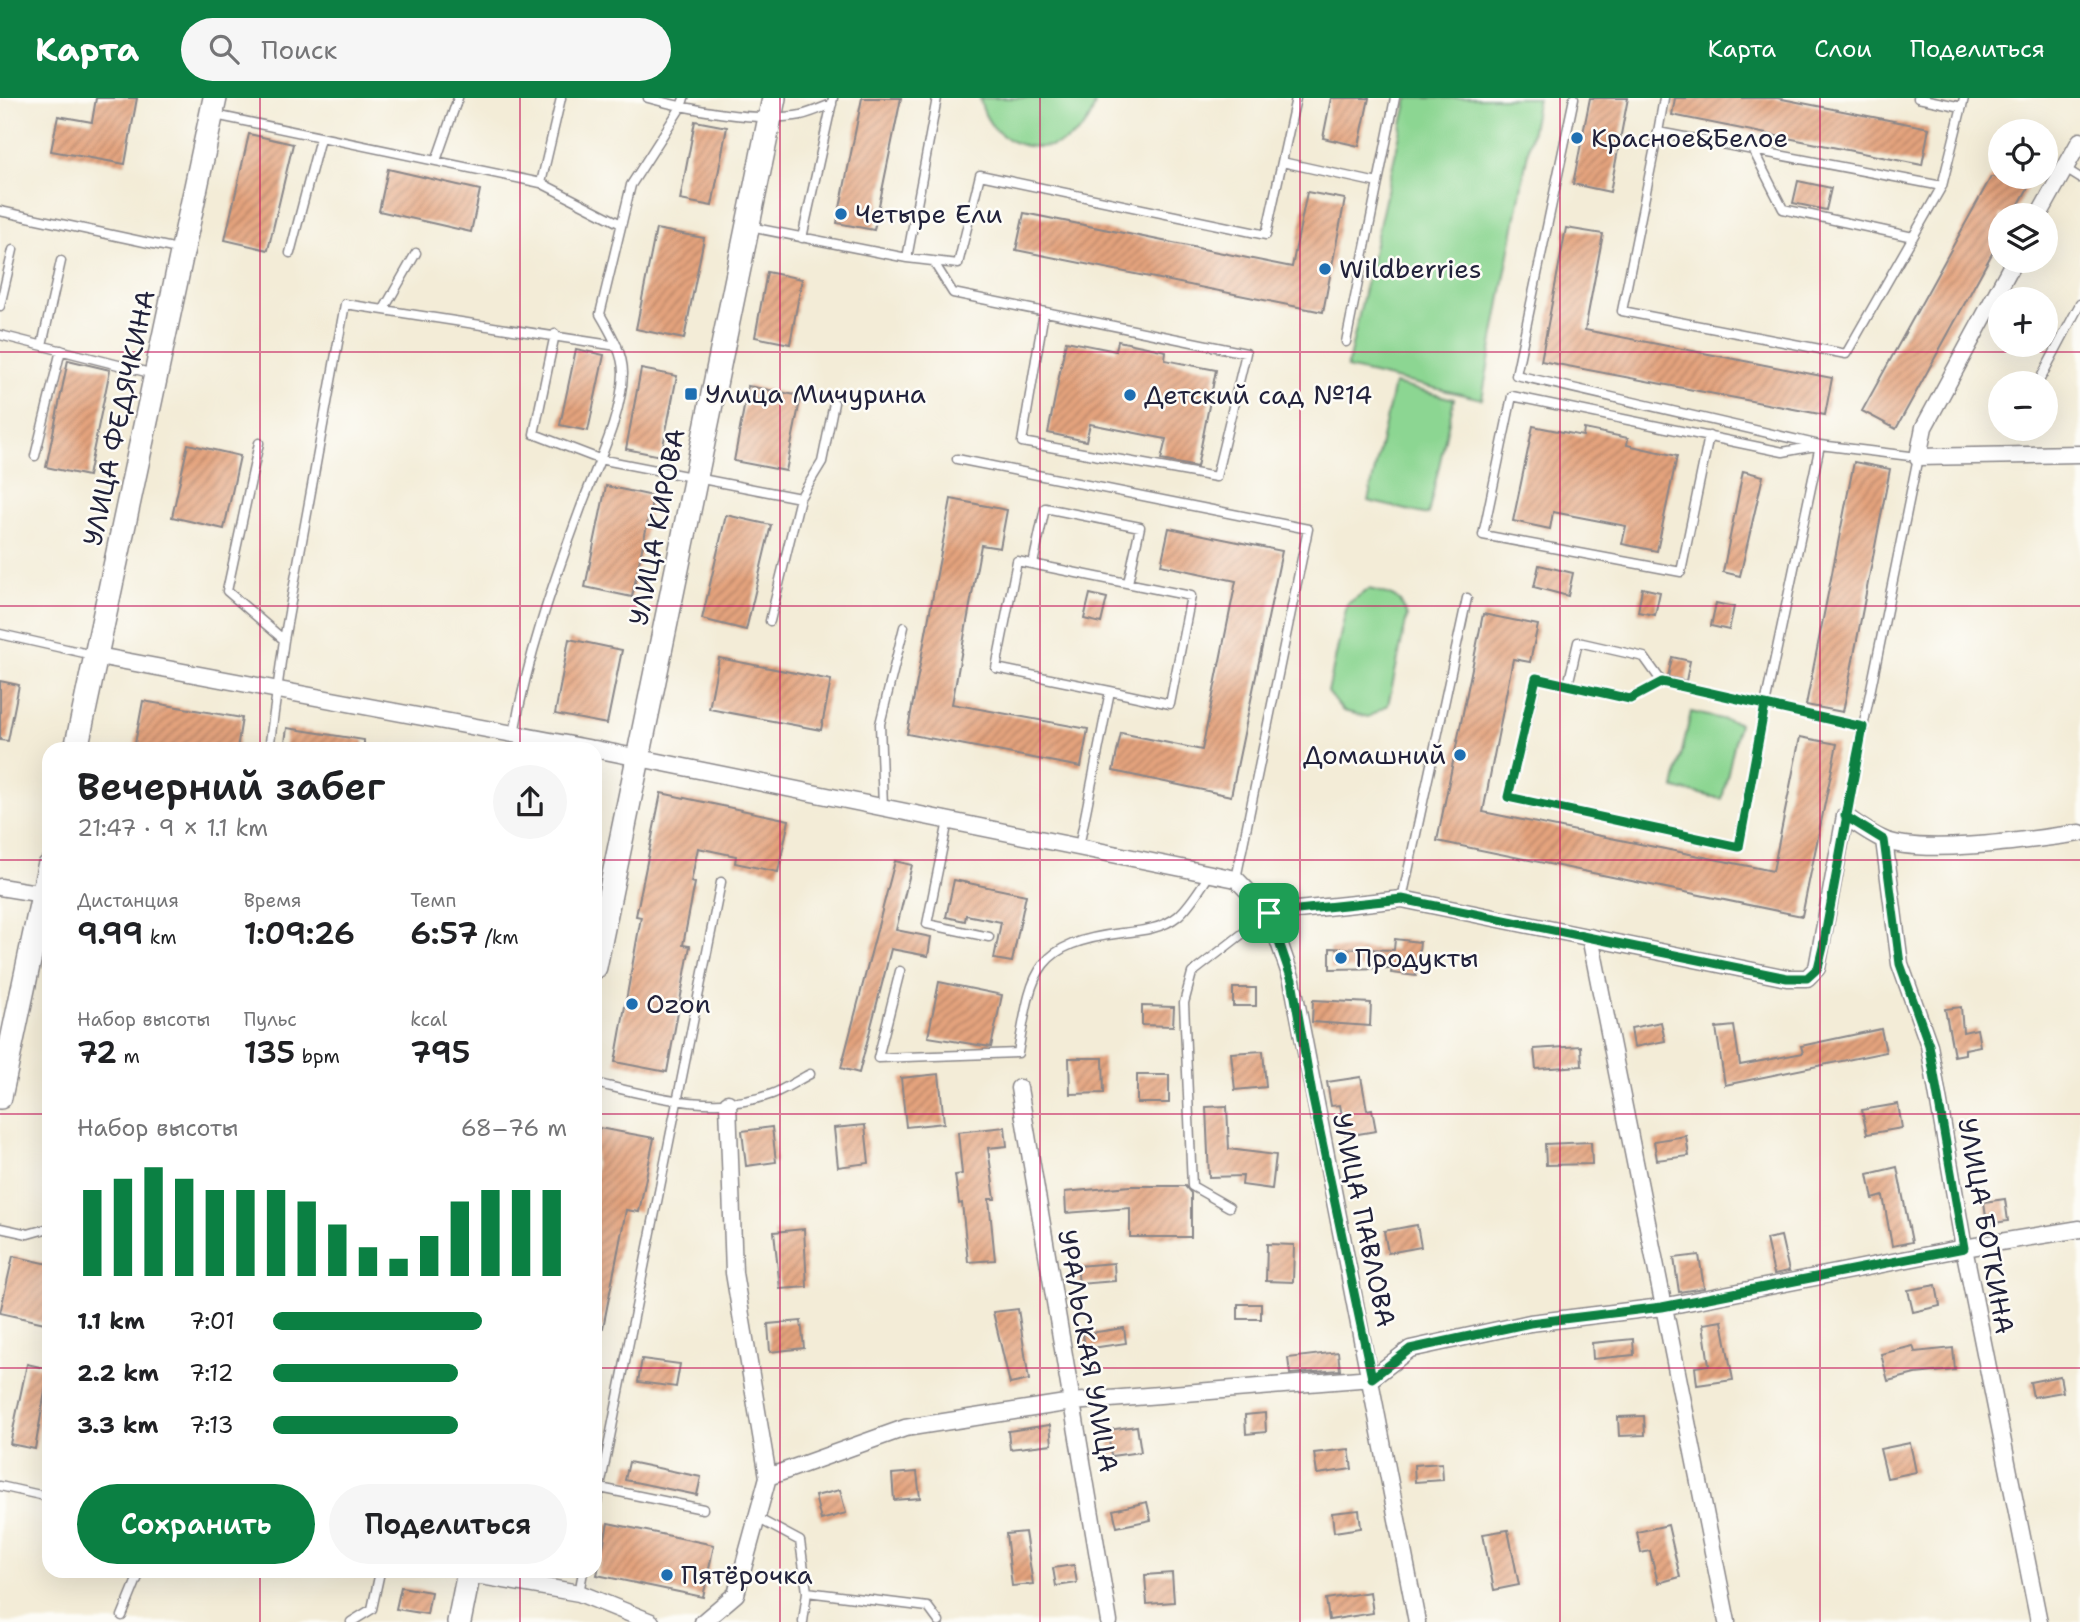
<!DOCTYPE html>
<html lang="ru">
<head>
<meta charset="utf-8">
<style>
  body { margin:0; font-family:"Shantell Sans",sans-serif; background:#f6f6f6; color:#202124; height:100vh; display:flex; flex-direction:column; font-size:26px; white-space:nowrap }
  * { box-sizing:border-box; margin:0 }
  p { font-size:23px; color:#757577 }
  .icon { flex:none; width:38px; height:38px; fill:none; stroke:currentColor; stroke-width:2; stroke-linecap:round; stroke-linejoin:round }
  .map { position:relative; flex:1; overflow:hidden }
  .sheet { position:absolute; left:42px; top:644px; width:560px; height:836px; display:flex; flex-direction:column; background:#fff; border-radius:21px; box-shadow:0 7px 28px #0002 }
  .sheet>* { flex:none }
  .fabs { position:absolute; left:1988px; top:21px; display:grid; gap:14px }
  .fabs a { display:grid; place-items:center; width:70px; height:70px; border-radius:50%; background:#fff; box-shadow:0 7px 28px #0002; font-size:35px }
  .pin { position:absolute; display:grid; place-items:center; width:60px; height:60px; color:#fff; margin:-30px; border-radius:14px; box-shadow:0 4px 10px #0006 }
  .round { display:grid; place-items:center; flex:none; width:74px; height:74px; border-radius:37px; background:#f6f6f6 }
  .head { display:flex; align-items:center; justify-content:space-between; height:119px; padding:0 35px }
  h1 { font-size:38px; font-weight:600; line-height:52px }
  .stats { display:grid; grid-template-columns:repeat(3,1fr); gap:10px; height:119px; padding:7px 35px }
  .stats div { display:grid; align-content:center }
  .stats b { font-size:30px; font-weight:600 }
  .stats small { font-size:19px; font-weight:400 }
  .stats p { font-size:19px }
  .chart { height:196px; padding:14px 35px }
  .chart p { display:flex; justify-content:space-between }
  .chart svg { width:100%; height:126px; margin-top:7px; stroke:#0b8043; stroke-width:6 }
  .primary-button { display:flex; gap:14px; margin-top:auto; padding:14px 35px }
  .primary-button a { flex:1; height:80px; border-radius:42px; background:#0b8043; color:#fff; font-size:28px; font-weight:600; line-height:80px; text-align:center }
  .primary-button a+a { background:#f6f6f6; color:#202124 }
  ul { padding:0 35px; list-style:none; font-size:23px }
  li { display:grid; grid-template-columns:112px 84px 1fr; align-items:center; height:52px }
  li i { height:18px; border-radius:9px; background:#0b8043 }
  header { display:flex; align-items:center; gap:42px; box-sizing:border-box; height:98px; padding:0 35px; background:#0b8043; color:#fff }
  header strong { font-size:33px }
  nav { display:flex; gap:38px; margin-inline-start:auto; font-size:24px }
  .search { width:490px; height:63px; background:#f6f6f6; display:flex; align-items:center; gap:18px; box-sizing:border-box; padding:0 24px; border-radius:38px; color:#757577; font-size:26px }
  .map>svg:first-child { display:block }
  .green { fill:#8cd692; stroke:#577c66; stroke-width:2 }
  .building { fill:url(#building-hatch) }
  .lines { fill:none; stroke-linecap:round; stroke-linejoin:round }
  .lane-casing { stroke:#8a8789; stroke-width:11 }
  .street-casing { stroke:#8a8789; stroke-width:19 }
  .secondary-casing { stroke:#8a8789; stroke-width:26 }
  .lane { stroke:#fff; stroke-width:8 }
  .street { stroke:#fff; stroke-width:16 }
  .secondary { stroke:#fff; stroke-width:23 }
  .route-casing { stroke:#fff; stroke-width:14 }
  .route { stroke:#0b8043; stroke-width:9 }
  .grid { fill:none; stroke:#c2185b; stroke-width:2; stroke-opacity:0.55 }
  .poi-dot { fill:#1f6fb2; stroke:#fdfcf7; stroke-width:2.5 }
  .labels { text-anchor:middle; stroke-width:5; stroke-linejoin:round; paint-order:stroke }
  .poi-label { font-size:26px; fill:#22223b; stroke:#fdfcf7; text-anchor:start }
  .street-label { font-size:26px; fill:#22223b; stroke:#fdfcf7 }
</style>
</head>
<body>
<header>
<strong>Карта</strong>
<div class="search"><svg class="icon" aria-label="search" viewBox="0 0 24 24"><circle cx="10" cy="10" r="6"/><path d="M15 15l6 6"/></svg>Поиск</div>
<nav><a>Карта</a><a>Слои</a><a>Поделиться</a></nav>
</header>
<div class="map">
<svg width="2080" height="1524" viewBox="0 0 2080 1524">
  <defs>
    <pattern id="building-hatch" width="6" height="6" patternUnits="userSpaceOnUse" patternTransform="scale(1.75)"><rect width="6" height="6" fill="#e4a37d"/><path d="M-1 1l2-2M0 6l6-6M5 7l2-2" fill="none" stroke="#b88468"/></pattern>
  </defs>
  <rect width="100%" height="100%" fill="#fdfcf7"/>
  <filter id="ink" filterUnits="userSpaceOnUse"><feTurbulence type="fractalNoise" baseFrequency=".0143" numOctaves="2"/><feDisplacementMap in="SourceGraphic" scale="14" xChannelSelector="R" yChannelSelector="G"/><feConvolveMatrix kernelMatrix="1 2 1 2 8 2 1 2 1" color-interpolation-filters="sRGB"/></filter>
  <filter id="wash" filterUnits="userSpaceOnUse"><feTurbulence type="fractalNoise" baseFrequency=".00686" numOctaves="4" result="noise"/><feDisplacementMap in="SourceGraphic" scale="28" xChannelSelector="R" yChannelSelector="G"/><feGaussianBlur stdDeviation="1.57" result="paint"/><feColorMatrix in="noise" values="0 0 0 0 0 0 0 0 0 0 0 0 0 0 0 0 0 1.4 0 .05"/><feComposite in="paint" operator="in"/></filter>
  <g filter="url(#wash)">
    <rect width="100%" height="100%" fill="#f3ecd7"/>
    <path class="green" d="M980 0H1096C1086 66 991 65 980 0Z
      M1408 0H1538L1482 301 1347 270Z
      M1394 286 1454 301 1428 417 1368 403Z
      M1369 491C1388 496 1402 497 1407 519L1388 607 1368 619 1343 613 1328 594 1347 506Z
      M1691 614 1739 625 1722 701 1674 690Z"/>
    <g id="blocks">
      <path class="building" d="M96 0H137L125 66 51 53 58 18 92 24Z
        M862 0H901L874 132 837 125Z
        M1331 0H1369L1359 48 1323 40Z
        M1590 0H1628L1610 94 1573 86Z
        M1675 0H1777L1929 30 1922 67 1672 17Z
        M695 23 727 29 712 108 680 102Z
        M249 36 293 46 268 152 225 142Z
        M388 71 480 92 471 134 379 113Z
        M1991 79H2034L2013 117H2000V141L1896 331 1862 313Z
        M1798 83 1831 90 1826 112 1793 105Z
        M1307 94 1345 101 1323 214 1016 152 1024 115 1292 169Z
        M1566 130 1603 136 1585 232 1832 280 1825 317 1541 263Z
        M656 131 704 140 684 241 636 231Z
        M767 174 802 181 790 246 755 239Z
        M1066 243 1116 253 1118 243 1166 253 1165 262 1216 272 1197 369 1161 362 1166 341 1090 326 1086 343 1048 335Z
        M576 251 604 257 588 333 560 327Z
        M68 262 110 272 88 378 46 369Z
        M641 271 677 278 661 358 626 351Z
        M748 288 801 298 786 373 734 363Z
        M1533 328 1583 338 1584 331 1628 340 1627 347 1677 358 1657 453 1622 446 1626 428 1553 414 1550 431 1513 423Z
        M188 346 240 358 224 431 172 419Z
        M1854 364 1890 371 1843 614 1806 607Z
        M1743 373 1763 378 1740 478 1723 474Z
        M606 388 653 398 632 499 585 489Z
        M951 401 1007 412 1000 450 981 447 952 606 1088 631 1081 669 907 636Z
        M726 417 771 427 746 532 702 521Z
        M1169 430 1282 453 1231 698 1113 673 1121 635 1202 652 1236 483 1161 467Z
        M1539 467 1573 475 1568 498 1534 489Z
        M1642 490 1660 494 1655 517 1638 514Z
        M1090 496 1107 500 1101 525 1084 521Z
        M1716 505 1734 509 1729 532 1711 528Z
        M1483 516 1538 527 1530 564 1513 561 1483 714 1773 773 1800 639 1837 646 1802 818 1437 743Z
        M569 541 622 552 607 626 555 616Z
        M1672 559 1690 563 1686 583 1668 579Z
        M719 560 831 582 821 632 709 611Z
        M0 583 19 587 8 643 0 642Z
        M143 603 242 620 237 651H134Z
        M287 630 364 642V651H284Z
        M661 695 789 722 778 774 735 765 736 758 698 750 691 784 695 785 683 847 690 848 667 974 615 964 641 819 636 818Z
        M895 763 912 767 896 832 931 839 928 858 891 851 859 975 841 970Z
        M954 782 1026 797 1012 864 994 861 1001 824 966 817 965 823 946 819Z
        M1395 841 1420 844 1416 878 1391 875 1392 870 1330 871V850L1394 852Z
        M939 884 1002 897 991 949 928 939Z
        M1233 890H1256V908H1233Z
        M1313 902 1371 905 1370 928 1312 924Z
        M1142 908 1174 909 1173 928 1142 927Z
        M1961 909 1963 934 1977 931 1980 948 1965 951V956L1954 958 1945 911Z
        M1661 924 1665 943 1634 949 1631 930Z
        M1734 928 1740 967 1803 955 1801 948 1881 931 1886 954 1725 987 1716 930Z
        M1581 948 1582 968 1536 971 1534 951Z
        M1263 953 1266 989 1235 992 1231 955Z
        M1069 960H1103L1104 995 1070 996Z
        M939 976 944 1025 906 1029 901 980Z
        M1137 977H1169V1005H1137Z
        M1361 979 1367 1012 1372 1011 1376 1033 1346 1038 1340 1007 1331 1008 1327 984Z
        M1898 1006 1902 1030 1867 1036 1862 1012Z
        M1227 1008 1229 1051 1276 1057 1272 1091 1242 1087 1243 1078 1209 1079 1206 1009Z
        M865 1027 869 1065 838 1069 834 1030Z
        M772 1029 776 1064 746 1068 742 1033Z
        M1005 1029 1007 1048 988 1050 995 1101H989L995 1162 968 1164 962 1105 959 1106 955 1077 962 1076 958 1034Z
        M599 1030 654 1040 639 1114 626 1112 603 1230 595 1229V1049Z
        M1686 1038 1689 1058 1657 1062 1654 1043Z
        M1591 1044 1592 1066 1546 1067 1545 1046Z
        M1897 1069 1912 1144 1892 1148 1883 1098 1873 1101 1868 1076Z
        M1130 1088H1185L1191 1095V1139H1130V1110L1066 1115 1065 1094Z
        M2005 1101 2008 1123 1987 1126 1984 1104Z
        M1417 1127 1421 1149 1388 1155 1384 1133Z
        M804 1131 807 1189 780 1191 774 1134Z
        M1781 1138 1789 1173 1774 1176 1766 1141Z
        M1267 1146 1294 1147 1293 1184 1266 1183Z
        M1699 1157 1704 1190 1679 1194 1674 1160Z
        M13 1158 49 1166V1226L0 1215Z
        M1114 1165 1115 1183 1079 1186 1077 1168Z
        M1936 1187 1940 1208 1913 1214 1908 1192Z
        M1238 1206H1261V1221H1238Z
        M1018 1211 1029 1282 1010 1286 993 1214Z
        M801 1223 804 1250 770 1254 768 1226Z
        M1722 1223 1733 1282 1697 1287 1695 1269 1709 1267 1703 1226Z
        M1124 1230 1126 1245 1085 1251 1083 1236Z
        M1633 1241 1634 1257 1593 1261 1592 1245Z
        M1913 1248 1915 1254 1953 1250 1955 1272 1915 1276 1888 1283 1881 1256Z
        M1338 1254 1340 1272 1290 1276 1288 1260Z
        M642 1261 680 1266 676 1289 638 1284Z
        M27 1266 49 1271 35 1351 10 1346Z
        M2060 1278 2063 1294 2033 1299 2030 1284Z
        M1265 1315 1266 1334 1246 1336 1245 1317Z
        M1644 1318 1645 1337 1619 1338 1618 1319Z
        M1050 1327 1052 1346 1010 1351 1008 1333Z
        M1137 1328 1141 1354 1111 1358 1108 1332Z
        M1910 1345 1916 1374 1887 1380 1880 1351Z
        M1349 1351 1352 1371 1317 1376 1314 1355Z
        M629 1364 701 1379 697 1397 625 1382Z
        M1442 1365 1443 1382 1415 1384 1414 1367Z
        M917 1374 920 1400 894 1402 892 1376Z
        M840 1392 846 1415 821 1422 815 1398Z
        M1147 1404 1151 1422 1117 1429 1113 1412Z
        M1359 1412 1361 1430 1334 1434 1332 1415Z
        M608 1425 714 1447 703 1499 597 1477Z
        M1668 1427 1680 1479 1658 1485 1650 1453 1641 1455 1637 1434Z
        M1508 1432 1519 1487 1494 1492 1483 1436Z
        M1025 1434 1033 1486 1012 1488 1006 1436Z
        M1074 1467 1077 1485 1056 1488 1053 1470Z
        M1172 1475 1174 1504 1147 1506 1145 1477Z
        M401 1489 431 1494 427 1516 396 1511Z
        M1370 1494 1373 1515 1329 1522 1326 1501Z"/>
    </g>
  </g>
  <g filter="url(#ink)">
    <use href="#blocks" fill-opacity="0" stroke="#8a8789" stroke-width="2"/>
    <g class="lines">
      <defs>
        <path id="lane" d="M648 0C691 12 751 23 795 18 807 17 820 10 832 6
          M1574 0 1516 277 1820 347 1765 607 1739 749 1508 699 1537 580 1630 601 1662 584 1863 629
          M1918 0 1962 9
          M215 17 541 85 621 126
          M1658 34 1664 0
          M1753 52 1783 111 1913 139
          M436 63 458 0
          M1282 64 1378 85
          M2064 70 2080 80
          M541 85 561 0
          M1942 88 1658 34 1622 213 1846 256 1942 88 1964 0
          M0 113 182 152
          M750 129 907 160 958 166 980 77 1266 137 1296 0
          M802 140 833 0
          M290 155 320 40
          M907 160 937 0
          M933 163 953 195 1246 255 1216 379 1022 344 1044 214
          M0 208 13 152
          M384 211 416 155
          M555 236 534 336 599 361 800 400 770 523
          M0 237 154 276
          M1346 244 1395 0
          M42 247 61 163
          M2038 285 2080 206
          M1709 338 1681 474 1483 437 1512 298 1783 354 1820 347 1918 359 1845 718
          M259 345 227 493 284 542
          M35 358 61 252
          M957 361 1308 431 1236 781
          M800 400 822 364 834 305
          M1033 466 1045 410 1140 429 1128 485
          M0 536 93 557
          M1568 587 1578 544 1644 559 1662 584
          M514 636C527 560 553 485 580 412 595 370 622 320 623 275 623 254 610 234 600 216L631 87 681 9 684 0
          M269 651 284 542 345 206 617 248
          M883 709 880 626 904 529
          M948 723 927 826 989 839
          M1079 749 1110 593 1170 606 1191 498 1017 463 996 570 1110 593
          M1402 801 1467 500
          M900 873 878 960 1018 955C1032 875 1032 846 1122 835 1141 833 1162 831 1178 818 1190 808 1201 789 1210 776
          M595 985C651 998 715 1017 772 996 785 991 798 982 810 976
          M1229 1109 1192 1088 1184 905 1192 875 1269 815
          M0 1130 28 1136 49 1130
          M0 1388 49 1399
          M600 1390 703 1411
          M595 1414 721 784
          M757 1420 800 1443 807 1494 803 1524
          M807 1494 928 1509 939 1524
          M579 1495 583 1474
          M122 1518 140 1474
          M351 1524 372 1511 380 1474"/>
        <path id="street" d="M2039 117 2080 43
          M2014 163 1924 329 1918 359 2080 356
          M98 558 593 651
          M595 651 1236 781 1269 815 1402 801 1787 880H1807L1817 870 1845 718C1857 726 1869 735 1882 741 1920 759 2036 741 2080 735
          M1884 742 1900 866 1929 947 1964 1150 2039 1524
          M0 789 43 796
          M1269 815 1292 882 1417 1524
          M1590 839 1727 1524
          M1019 990 1109 1524
          M728 1005 734 1175 768 1379
          M469 1476 579 1495 651 1524
          M703 1524 736 1496 768 1379 905 1330 1072 1304 1372 1280 1410 1251 1530 1225 1662 1209 1964 1150 2080 1131"/>
        <path id="secondary" d="M76 651 215 0
          M595 869 774 0
          M0 999 49 769
          M459 1524 469 1474"/>
      </defs>
      <use href="#lane" class="lane-casing"/>
      <use href="#street" class="street-casing"/>
      <use href="#secondary" class="secondary-casing"/>
      <use href="#lane" class="lane"/>
      <use href="#street" class="street"/>
      <use href="#secondary" class="secondary"/>
    </g>
  </g>
  <g class="lines" filter="url(#ink)">
    <defs>
      <path id="route" d="M1269 815 1292 882 1312 996 1372 1280 1410 1251 1530 1225 1662 1209 1964 1150 1929 947 1900 866 1884 742 1845 718 1863 629 1765 607 1739 749 1508 699 1536 580 1630 601 1662 584 1863 629 1823 849 1818 870 1807 880H1787L1402 801 1269 815"/>
    </defs>
    <use href="#route" class="route-casing"/>
    <use href="#route" class="route"/>
  </g>
  <path class="grid" d="M260 0V651M520 0V651M780 0V1524M1040 0V1524M1300 0V1524M1560 0V1524M1820 0V1524M0 254H2080M0 508H2080M0 762H49M595 762H2080M0 1016H49M595 1016H2080M0 1270H49M595 1270H2080M260 1474V1524M520 1474V1524"/>
  <g class="poi-dot">
    <circle cx="1577" cy="40" r="7"/>
    <circle cx="841" cy="116" r="7"/>
    <circle cx="1325" cy="171" r="7"/>
    <rect x="684" y="289" width="14" height="14" rx="3.5"/>
    <circle cx="1130" cy="297" r="7"/>
    <circle cx="1460" cy="657" r="7"/>
    <circle cx="1341" cy="860" r="7"/>
    <circle cx="632" cy="906" r="7"/>
    <circle cx="667" cy="1477" r="7"/>
  </g>
  <g class="labels">
    <g class="poi-label">
      <text x="1591" y="49">Красное&amp;Белое</text>
      <text x="855" y="125">Четыре Ели</text>
      <text x="1339" y="180">Wildberries</text>
      <text x="705" y="305">Улица Мичурина</text>
      <text x="1144" y="306">Детский сад №14</text>
      <text x="1446" y="666" text-anchor="end">Домашний</text>
      <text x="1355" y="869">Продукты</text>
      <text x="646" y="915">Ozon</text>
      <text x="681" y="1486">Пятёрочка</text>
    </g>
    <g class="street-label">
      <text transform="translate(119 320) rotate(-78)" y="9">УЛИЦА ФЕДЯЧКИНА</text>
      <text transform="translate(657 429) rotate(-79)" y="9">УЛИЦА КИРОВА</text>
      <text transform="translate(1364 1122) rotate(78)" y="9">УЛИЦА ПАВЛОВА</text>
      <text transform="translate(1986 1128) rotate(80)" y="9">УЛИЦА БОТКИНА</text>
      <text transform="translate(1088 1253) rotate(80)" y="9">УРАЛЬСКАЯ УЛИЦА</text>
    </g>
  </g>
</svg>
<div class="fabs">
<a><svg class="icon" aria-label="locate" viewBox="0 0 24 24"><circle cx="12" cy="12" r="6"/><path d="M12 2v4M12 18v4M2 12h4M18 12h4"/></svg></a>
<a><svg class="icon" aria-label="layers" viewBox="0 0 24 24"><path d="M12 4l9 5-9 5-9-5zM3 14l9 5 9-5"/></svg></a>
<a>+</a>
<a>−</a>
</div>
<div class="pin" style="left:1269px;top:815px;background:#1e9e55"><svg class="icon" aria-label="arrive" viewBox="0 0 24 24"><path d="M6 21V4h12l-3 4 3 4H6"/></svg></div>
<section class="sheet">
<div class="head"><div><h1>Вечерний забег</h1><p>21:47 · 9 × 1.1 km</p></div><a class="round"><svg class="icon" aria-label="share" viewBox="0 0 24 24"><path d="M12 15V3M7 8l5-5 5 5M5 13v7h14v-7"/></svg></a></div>
<div class="stats">
<div><p>Дистанция</p><b>9.99<small> km</small></b></div>
<div><p>Время</p><b>1:09:26</b></div>
<div><p>Темп</p><b>6:57<small> /km</small></b></div>
</div>
<div class="stats">
<div><p>Набор высоты</p><b>72<small> m</small></b></div>
<div><p>Пульс</p><b>135<small> bpm</small></b></div>
<div><p>kcal</p><b>795</b></div>
</div>
<div class="chart"><p><span>Набор высоты</span>68–76 m</p>
<svg viewBox="0 0 160 44" preserveAspectRatio="none"><path d="M5 44V14M15 44V10M25 44V6M35 44V10M45 44V14M55 44V14M65 44V14M75 44V18M85 44V26M95 44V34M105 44V38M115 44V30M125 44V18M135 44V14M145 44V14M155 44V14"/></svg>
</div>
<ul>
<li><b>1.1 km</b>7:01<i style="width:71%"></i></li>
<li><b>2.2 km</b>7:12<i style="width:63%"></i></li>
<li><b>3.3 km</b>7:13<i style="width:63%"></i></li>
</ul>
<div class="primary-button"><a>Сохранить</a><a>Поделиться</a></div>
</section>
</div>
</body>
</html>
